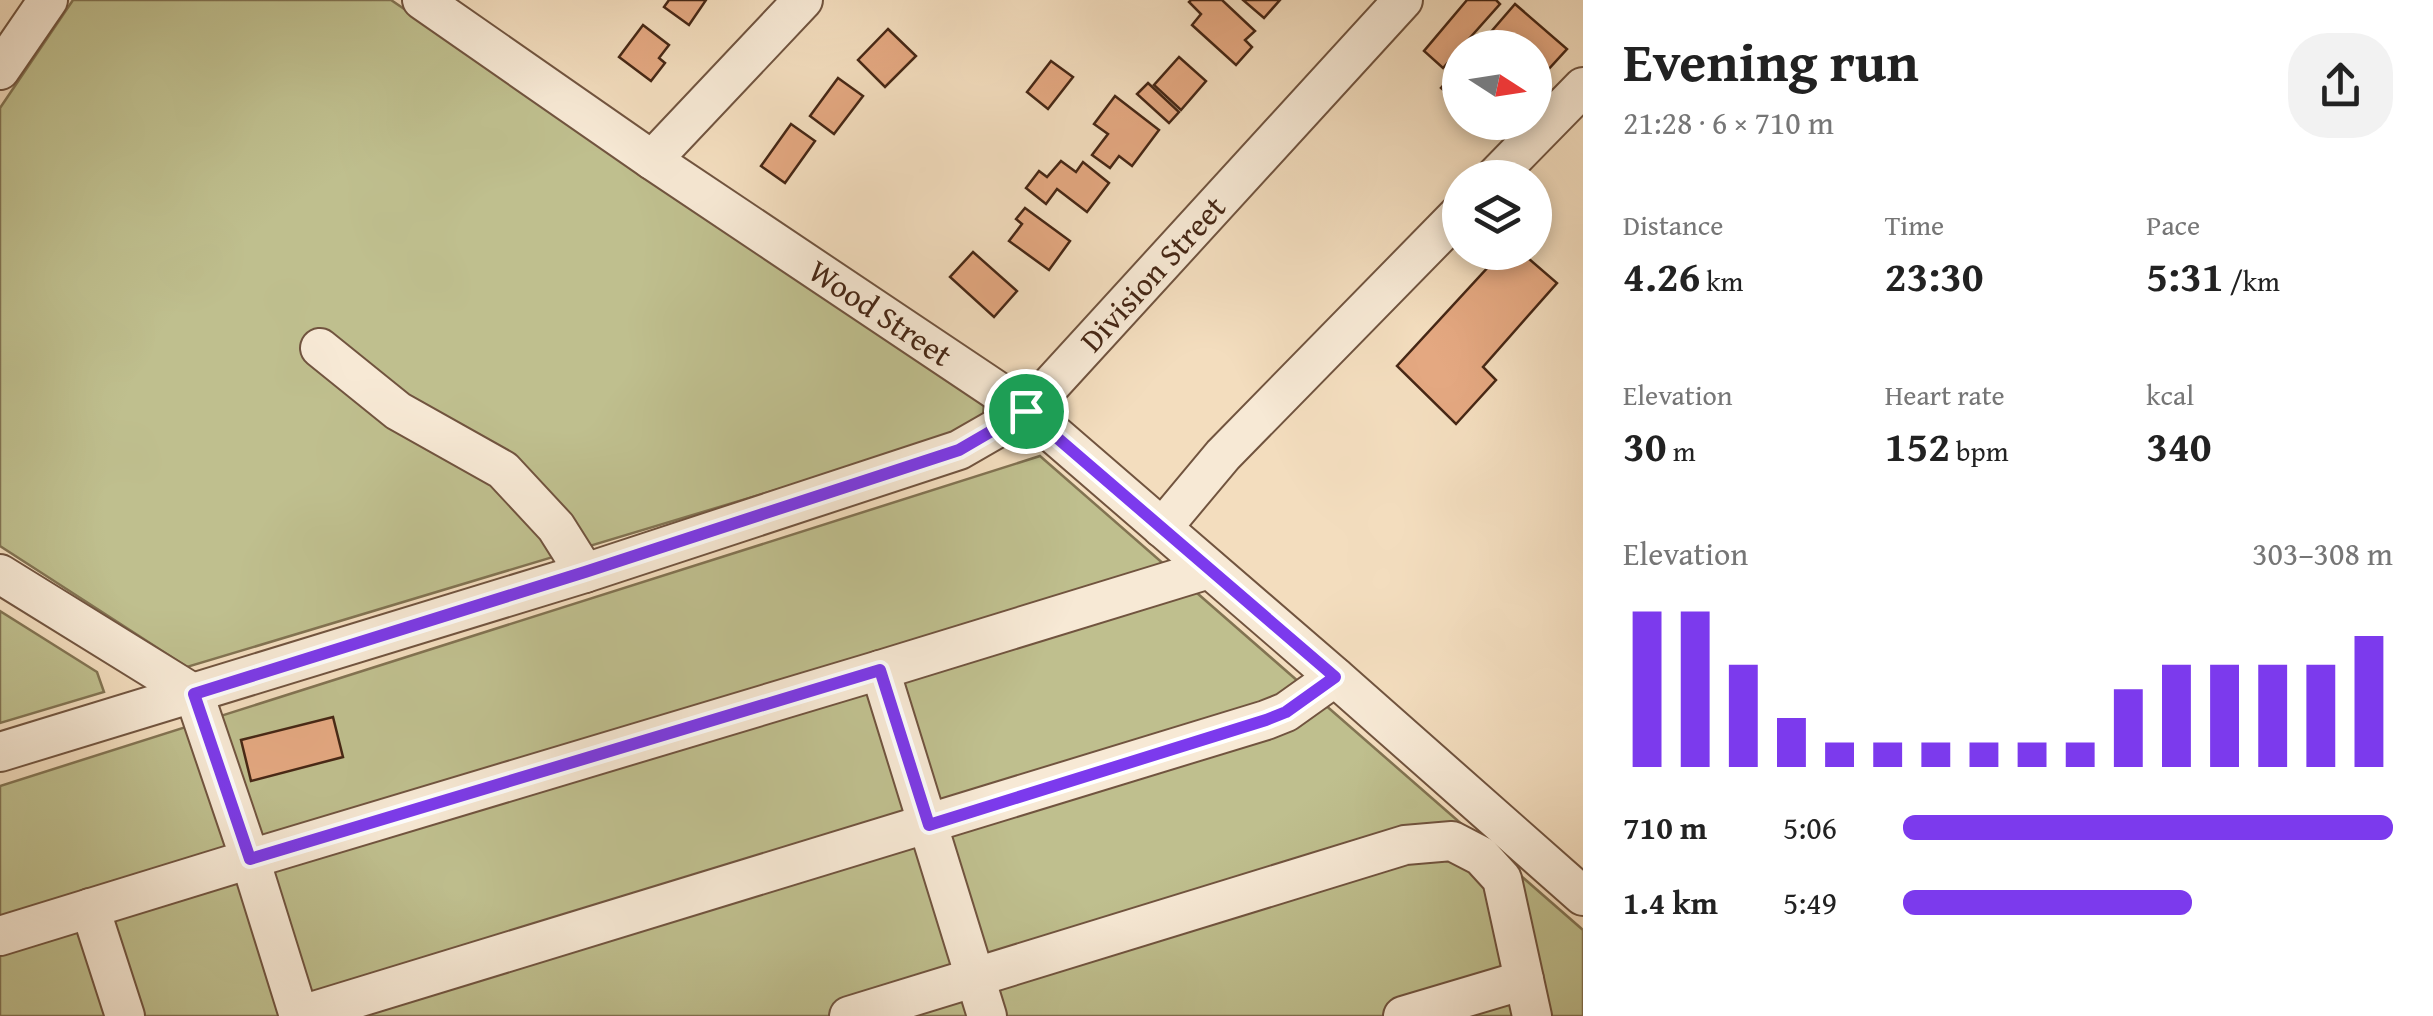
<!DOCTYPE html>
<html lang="en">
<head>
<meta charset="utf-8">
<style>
  body { margin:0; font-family:"Gentium Book Plus",serif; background:#f2f2f2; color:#222; height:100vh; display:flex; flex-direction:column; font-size:38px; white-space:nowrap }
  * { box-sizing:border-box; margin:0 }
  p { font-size:32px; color:#767676 }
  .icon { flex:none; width:55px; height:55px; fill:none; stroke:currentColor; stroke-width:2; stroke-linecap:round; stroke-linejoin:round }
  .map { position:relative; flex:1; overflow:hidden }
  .drawer { display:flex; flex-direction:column; background:#fff; width:850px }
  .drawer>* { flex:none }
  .needle { width:65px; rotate:102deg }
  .controls { position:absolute; left:1442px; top:30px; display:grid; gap:20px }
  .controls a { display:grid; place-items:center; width:110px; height:110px; border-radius:50%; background:#fff; box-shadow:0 5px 15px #0003; font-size:50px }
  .pin { position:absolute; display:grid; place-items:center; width:85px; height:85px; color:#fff; margin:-42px; border:5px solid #fff; border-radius:50%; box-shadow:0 2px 10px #0007 }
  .round { display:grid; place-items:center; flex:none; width:105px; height:105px; border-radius:40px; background:#f2f2f2 }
  .summary { display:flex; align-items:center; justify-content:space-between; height:170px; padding:0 40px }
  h1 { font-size:55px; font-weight:700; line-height:75px }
  .figures { display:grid; grid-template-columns:repeat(3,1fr); gap:15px; height:170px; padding:10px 40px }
  .figures div { display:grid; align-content:center }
  .figures b { font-size:42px; font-weight:700 }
  .figures small { font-size:28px; font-weight:400 }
  .figures p { font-size:28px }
  .chart { height:280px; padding:20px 40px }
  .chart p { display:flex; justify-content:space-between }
  .chart svg { width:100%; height:180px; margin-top:10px; stroke:#7c3aed; stroke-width:6 }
  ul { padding:0 40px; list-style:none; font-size:32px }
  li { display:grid; grid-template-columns:160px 120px 1fr; align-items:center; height:75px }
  li i { height:25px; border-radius:12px; background:#7c3aed }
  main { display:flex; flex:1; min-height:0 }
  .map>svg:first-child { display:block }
  .green { fill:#bfbf8e; stroke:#827352; stroke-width:2.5 }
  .building { fill:#e4a881; stroke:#462715; stroke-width:2.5 }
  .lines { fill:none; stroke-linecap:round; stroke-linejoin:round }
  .minor-casing { stroke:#71543f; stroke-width:42 }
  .minor { stroke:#f7e9d5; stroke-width:38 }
  .route-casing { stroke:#fff; stroke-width:20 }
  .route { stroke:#7c3aed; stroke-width:12 }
  .labels { text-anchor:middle; stroke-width:8; stroke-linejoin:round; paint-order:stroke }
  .street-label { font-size:32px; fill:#462715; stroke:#f7e9d5 }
</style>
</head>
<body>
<main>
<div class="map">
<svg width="1583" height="1016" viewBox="0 0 1583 1016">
  <rect width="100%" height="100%" fill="#f3ddbe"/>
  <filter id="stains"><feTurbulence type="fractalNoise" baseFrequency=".002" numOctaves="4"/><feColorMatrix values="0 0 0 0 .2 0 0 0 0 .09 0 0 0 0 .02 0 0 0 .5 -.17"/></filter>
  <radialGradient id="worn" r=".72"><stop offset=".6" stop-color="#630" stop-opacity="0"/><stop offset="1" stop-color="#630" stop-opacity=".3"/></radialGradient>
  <path class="green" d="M73 0H391L984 404 982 428 187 667 0 546V108Z
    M1040 456 1583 930V1016H0V786Z
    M0 611 97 672 104 692 0 723Z"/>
  <path class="building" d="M669 0H706L689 25 664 7Z
    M1191 0H1222L1255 31 1245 40 1252 47 1236 65 1192 25 1201 14 1189 2Z
    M1243 0H1280L1264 18Z
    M1467 0H1496L1500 4 1443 68 1424 51Z
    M1515 4 1567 49 1535 84V48H1477Z
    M643 25 669 45 659 58 665 63 651 81 619 57Z
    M888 29 916 56 885 87 858 60Z
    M1179 57 1206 81 1181 110 1154 85Z
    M1051 61 1073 77 1048 109 1027 92Z
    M1460 67V105L1441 88Z
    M838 78 863 96 834 134 810 116Z
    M1148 83 1179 112 1169 123 1137 94Z
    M1115 96 1159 130 1132 166 1119 156 1110 168 1092 155 1108 134 1094 124Z
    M791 124 815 141 785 183 761 166Z
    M1061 161 1076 172 1083 162 1109 183 1087 212 1057 189 1046 204 1026 188 1039 171 1047 177Z
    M1025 208 1070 241 1049 270 1009 241 1022 224 1016 219Z
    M973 252 1017 291 994 317 950 277Z
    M1502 252H1521L1557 283 1483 367 1496 380 1456 424 1397 366Z
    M333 717 343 757 251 781 241 740Z"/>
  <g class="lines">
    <defs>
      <g id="minor">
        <path id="s1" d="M422 0 652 160 1027 411 1335 677 1583 896"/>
        <path d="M0 70 48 0"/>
        <path d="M652 160 803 0"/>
        <path d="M1494 178 1583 87"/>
        <path d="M320 348 398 411 503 470 556 527 585 573"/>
        <path d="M1162 528 1223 455 1460 213"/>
        <path d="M0 574 194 694 250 859 0 936"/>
        <path id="s2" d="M0 752 585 573 959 450 1027 411 1403 0"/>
        <path d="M90 908 125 1016"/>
        <path d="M298 1016 1266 720 1286 712 1335 677"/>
        <path d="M299 1016 250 859 880 670"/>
        <path d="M849 1016 1405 845 1452 841 1481 856 1502 879 1532 1016"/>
        <path d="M987 1016 880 670 1209 569"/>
        <path d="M1403 1016 1524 980"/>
      </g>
    </defs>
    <use href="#minor" class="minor-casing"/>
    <use href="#minor" class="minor"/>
  </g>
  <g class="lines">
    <defs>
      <path id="route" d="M1026 411 1335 677 1286 712 1266 720 929 825 880 670 250 859 194 694 585 572 959 450Z"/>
    </defs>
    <use href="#route" class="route-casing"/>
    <use href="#route" class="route"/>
  </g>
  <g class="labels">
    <g class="street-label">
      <text dy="11" stroke="none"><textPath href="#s2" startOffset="1270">Division Street</textPath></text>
      <text dy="11" stroke="none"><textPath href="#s1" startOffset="555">Wood Street</textPath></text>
    </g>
  </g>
  <rect width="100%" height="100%" filter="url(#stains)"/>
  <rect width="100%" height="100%" fill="url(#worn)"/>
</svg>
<div class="controls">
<a><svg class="needle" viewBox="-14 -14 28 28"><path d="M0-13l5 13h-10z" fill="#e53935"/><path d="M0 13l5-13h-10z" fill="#767676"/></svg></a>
<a><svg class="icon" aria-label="layers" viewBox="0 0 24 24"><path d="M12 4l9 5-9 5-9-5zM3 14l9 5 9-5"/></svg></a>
</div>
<div class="pin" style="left:1026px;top:411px;background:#1e9e55"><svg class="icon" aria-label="arrive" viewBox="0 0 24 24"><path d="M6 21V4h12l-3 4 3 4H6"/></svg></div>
</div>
<section class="drawer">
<div class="summary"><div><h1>Evening run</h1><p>21:28 · 6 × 710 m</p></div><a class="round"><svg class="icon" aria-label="share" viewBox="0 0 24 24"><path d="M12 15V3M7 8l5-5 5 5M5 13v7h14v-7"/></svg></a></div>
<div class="figures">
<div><p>Distance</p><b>4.26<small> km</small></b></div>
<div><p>Time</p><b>23:30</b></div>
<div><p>Pace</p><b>5:31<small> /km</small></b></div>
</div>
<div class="figures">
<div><p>Elevation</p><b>30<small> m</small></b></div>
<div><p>Heart rate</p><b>152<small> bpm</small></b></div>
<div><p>kcal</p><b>340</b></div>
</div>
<div class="chart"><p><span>Elevation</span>303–308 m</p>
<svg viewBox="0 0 160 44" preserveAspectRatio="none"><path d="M5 44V6M15 44V6M25 44V19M35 44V32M45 44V38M55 44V38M65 44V38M75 44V38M85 44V38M95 44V38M105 44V25M115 44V19M125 44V19M135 44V19M145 44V19M155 44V12"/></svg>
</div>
<ul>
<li><b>710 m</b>5:06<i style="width:100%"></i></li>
<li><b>1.4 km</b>5:49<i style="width:59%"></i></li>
</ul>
</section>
</main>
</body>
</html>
